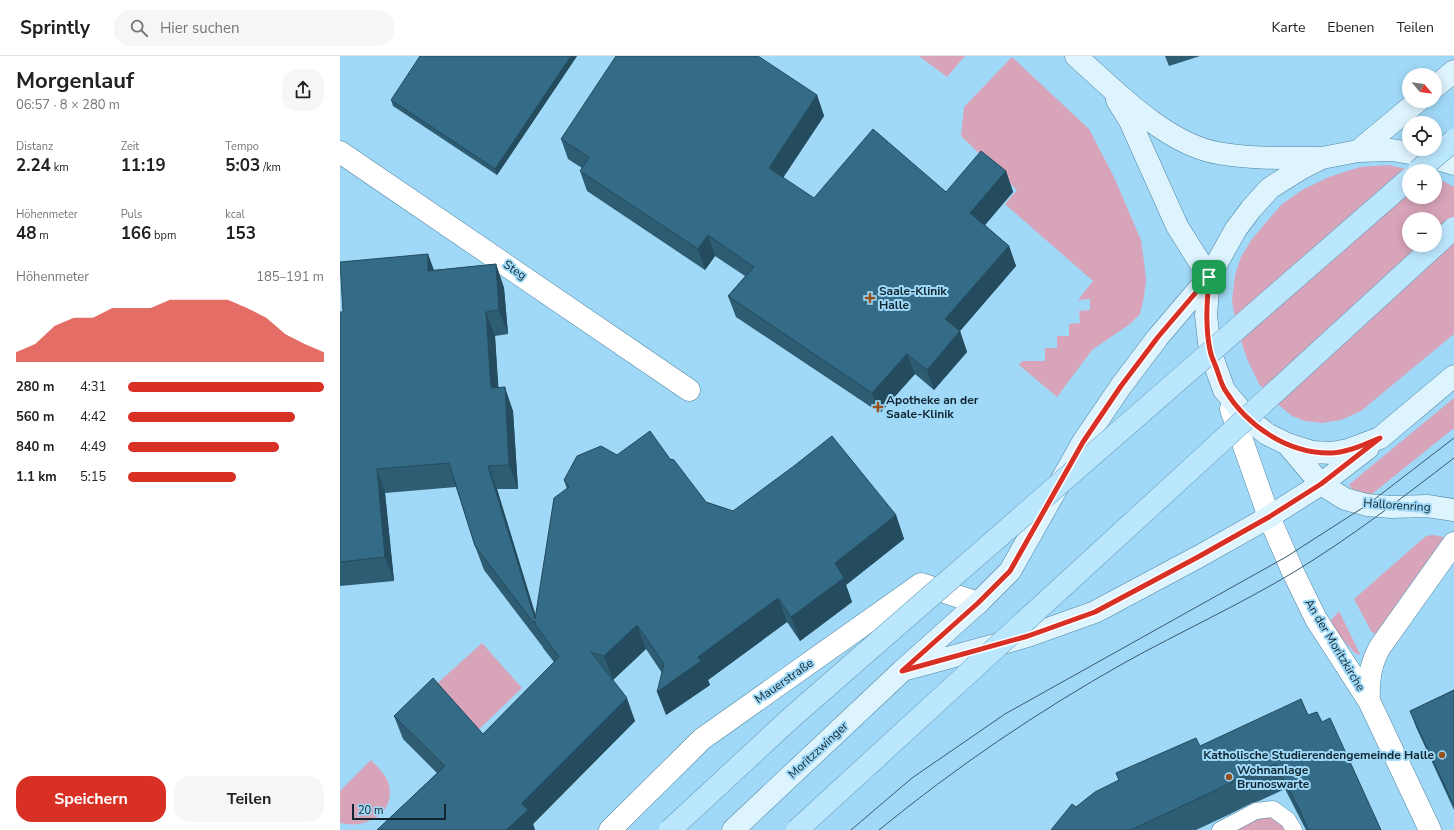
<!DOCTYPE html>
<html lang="de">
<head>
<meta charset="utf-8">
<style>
  body { margin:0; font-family:"Nunito Sans",sans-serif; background:#f6f6f6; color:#222; height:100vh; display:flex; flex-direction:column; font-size:15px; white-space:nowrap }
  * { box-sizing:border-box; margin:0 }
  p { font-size:13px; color:#767676 }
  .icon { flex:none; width:22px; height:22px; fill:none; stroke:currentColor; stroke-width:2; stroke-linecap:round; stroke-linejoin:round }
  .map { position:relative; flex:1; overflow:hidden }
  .details { display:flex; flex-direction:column; background:#fff; width:340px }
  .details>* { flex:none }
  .needle { width:26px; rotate:119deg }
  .buttons { position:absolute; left:1062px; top:12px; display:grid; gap:8px }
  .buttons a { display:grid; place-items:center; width:40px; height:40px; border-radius:50%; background:#fff; box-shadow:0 2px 10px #0003; font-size:20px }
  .scale { position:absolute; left:12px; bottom:10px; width:94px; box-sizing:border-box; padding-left:4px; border:2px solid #102732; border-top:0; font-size:11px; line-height:14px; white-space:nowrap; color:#102732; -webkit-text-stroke:3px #a0d9f7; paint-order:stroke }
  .pin { position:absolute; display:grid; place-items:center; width:34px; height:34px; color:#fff; margin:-17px; border-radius:8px; box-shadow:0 2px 6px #0006 }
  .round { display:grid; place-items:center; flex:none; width:42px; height:42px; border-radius:16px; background:#f6f6f6 }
  .head { display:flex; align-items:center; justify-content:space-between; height:68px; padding:0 16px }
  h1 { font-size:22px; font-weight:700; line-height:30px }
  .figures { display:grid; grid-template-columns:repeat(3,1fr); gap:6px; height:68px; padding:4px 16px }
  .figures div { display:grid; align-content:center }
  .figures b { font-size:17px; font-weight:700 }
  .figures small { font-size:11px; font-weight:400 }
  .figures p { font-size:11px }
  .chart { height:112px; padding:8px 16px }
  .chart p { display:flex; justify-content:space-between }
  .chart svg { width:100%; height:72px; margin-top:4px; fill:#d93025; opacity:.7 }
  .button { display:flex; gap:8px; margin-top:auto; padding:8px 16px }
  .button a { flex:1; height:46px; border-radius:16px; background:#d93025; color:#fff; font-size:16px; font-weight:700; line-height:46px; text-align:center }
  .button a+a { background:#f6f6f6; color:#222 }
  ul { padding:0 16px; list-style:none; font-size:13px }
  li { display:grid; grid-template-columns:64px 48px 1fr; align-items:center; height:30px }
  li i { height:10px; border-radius:5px; background:#d93025 }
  header { display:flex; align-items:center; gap:24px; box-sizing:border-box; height:56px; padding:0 20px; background:#fff; border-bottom:1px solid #e0e0e0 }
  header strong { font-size:19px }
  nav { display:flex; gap:22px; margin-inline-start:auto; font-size:14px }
  .search { width:280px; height:36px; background:#f6f6f6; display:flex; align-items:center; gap:10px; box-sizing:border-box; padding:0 14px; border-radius:16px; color:#767676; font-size:15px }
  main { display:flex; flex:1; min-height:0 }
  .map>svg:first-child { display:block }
  .green { fill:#d8a4ba; fill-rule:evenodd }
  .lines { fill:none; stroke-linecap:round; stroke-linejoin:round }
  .lane-casing { stroke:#4d84a0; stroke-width:17 }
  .street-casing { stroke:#4d84a0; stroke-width:23 }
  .secondary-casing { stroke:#4d84a0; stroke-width:23 }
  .lane { stroke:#fff; stroke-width:16 }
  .street { stroke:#fff; stroke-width:22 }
  .secondary { stroke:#ddf3fe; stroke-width:22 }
  .tram { stroke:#395a6a; stroke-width:1 }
  .primary-bridge-casing { stroke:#6299b6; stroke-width:23; stroke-linecap:butt }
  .primary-bridge { stroke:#bbe7fe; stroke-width:22 }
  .wall { fill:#2d5c73 }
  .shaded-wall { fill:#244b5e }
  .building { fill:#346b86; stroke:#244b5e }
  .route-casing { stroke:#fff; stroke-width:8 }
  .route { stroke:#d93025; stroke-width:5 }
  .poi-dot { fill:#945122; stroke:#a0d9f7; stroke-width:1.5 }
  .labels { text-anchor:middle; stroke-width:4; stroke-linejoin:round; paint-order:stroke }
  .street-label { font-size:12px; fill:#102732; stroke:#a0d9f7 }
  .poi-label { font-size:12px; font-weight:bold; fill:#102732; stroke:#a0d9f7; text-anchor:start }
</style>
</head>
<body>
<header>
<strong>Sprintly</strong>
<div class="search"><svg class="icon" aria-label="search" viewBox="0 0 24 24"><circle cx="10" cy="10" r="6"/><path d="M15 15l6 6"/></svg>Hier suchen</div>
<nav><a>Karte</a><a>Ebenen</a><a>Teilen</a></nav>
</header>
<main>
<section class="details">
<div class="head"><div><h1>Morgenlauf</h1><p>06:57 · 8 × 280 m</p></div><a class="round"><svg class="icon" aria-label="share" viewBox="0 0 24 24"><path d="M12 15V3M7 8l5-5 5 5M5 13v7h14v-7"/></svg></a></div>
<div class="figures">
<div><p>Distanz</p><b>2.24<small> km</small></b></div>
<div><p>Zeit</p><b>11:19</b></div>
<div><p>Tempo</p><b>5:03<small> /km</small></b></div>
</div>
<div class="figures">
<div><p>Höhenmeter</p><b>48<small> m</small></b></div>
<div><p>Puls</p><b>166<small> bpm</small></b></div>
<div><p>kcal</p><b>153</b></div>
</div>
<div class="chart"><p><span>Höhenmeter</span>185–191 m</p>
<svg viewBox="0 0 160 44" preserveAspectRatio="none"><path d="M0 44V38L10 33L20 22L30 17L40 17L50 11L60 11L70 11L80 6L90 6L100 6L110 6L120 11L130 17L140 27L150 33L160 38V44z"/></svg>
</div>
<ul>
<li><b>280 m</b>4:31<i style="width:100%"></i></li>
<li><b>560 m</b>4:42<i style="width:85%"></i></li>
<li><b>840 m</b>4:49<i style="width:77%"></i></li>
<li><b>1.1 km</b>5:15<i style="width:55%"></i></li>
</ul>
<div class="button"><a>Speichern</a><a>Teilen</a></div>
</section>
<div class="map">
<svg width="1114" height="774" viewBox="0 0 1114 774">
  <rect width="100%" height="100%" fill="#a0d9f7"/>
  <path class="green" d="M579 0H625L607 21Z
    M672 1 749 73 774 121 801 184 804 206 806 224 804 241 800 258 790 268 752 294 717 341 679 309 682 305H705V292H717V280H729V268L740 267 739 255 750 254V243L738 244 753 225 665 148 677 134 621 80 624 51Z
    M1048 109 1076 115H1069V141H1095V121L1114 131V278L1021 355 1001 364 982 367 965 365 952 360 935 346 919 328 907 303 896 270 892 244 895 219 901 201 912 183 941 149 962 134 989 121 1020 111ZM1069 163H1095V189H1069Z
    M1114 342V372L1032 438 1014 435 1009 429 1011 427Z
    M1093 479 1104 481 1035 578 1031 575 1014 543 1086 480Z
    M999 555 1020 598 1019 599 1015 597 996 576 991 564Z
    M142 587 182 632 132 680 91 633Z
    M31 704C37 711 45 717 48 726 58 755 27 774 0 767V735Z
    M933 753 954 774H880Z"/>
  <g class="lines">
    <defs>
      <path id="lane" d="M880 774 916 755 933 753 948 764 954 774"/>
      <path id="street" d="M0 96 349 334
        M891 353 929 461 953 516 976 563 1029 645 1090 774
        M1029 645C1028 625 1030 609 1040 591L1114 487
        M270 774 362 683 581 528 638 547"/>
      <path id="secondary" d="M736 0C775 35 826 88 878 97 911 103 945 102 979 102
        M1095 31 1114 15
        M777 44 790 65 837 170 869 221
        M1018 95 1078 45
        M1114 108 1087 100 1052 94 1018 95 982 102 962 112 930 132 911 153 896 173 869 221 866 259 870 295 884 334 908 363 927 378 947 388 972 396 992 397 1008 394 1040 382 1114 320
        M947 388 981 428 1005 443 1027 449 1051 451 1087 450 1114 454
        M567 613 688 580 755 556 858 501 929 461 981 428 1028 392
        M393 774 562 615 638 547 670 515 743 386 781 330 818 281 869 221"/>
    </defs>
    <use href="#lane" class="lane-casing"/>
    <use href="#street" class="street-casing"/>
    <use href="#secondary" class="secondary-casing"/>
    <use href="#lane" class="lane"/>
    <use href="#street" class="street"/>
    <use href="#secondary" class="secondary"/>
    <path class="tram" d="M511 774 572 722 665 658 946 501 1027 449 1114 382
      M539 774C616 711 697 656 784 607 840 576 899 549 954 516 1010 482 1062 442 1114 402"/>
    <defs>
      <path id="primary-bridge" d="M1078 115 1114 84
        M330 774 452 661 1069 123
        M457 774 1114 172"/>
    </defs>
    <use href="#primary-bridge" class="primary-bridge-casing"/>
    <use href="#primary-bridge" class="primary-bridge"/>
  </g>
  <path class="wall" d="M237 0 157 119 53 50 51 44Z
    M825 0H860L829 10Z
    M477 39 484 60 443 122 474 142 606 136 666 115 673 136 645 169 669 190 676 210 620 275 627 296 594 334 575 318 540 357 396 261 388 240 405 220 375 200 365 214 247 135 240 115 242 112 228 103 221 83Z
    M156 208 164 232 168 278 155 280 158 331 173 355 178 433H157L196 560 227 433 224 424 277 399 330 403 366 446 393 455 556 459 564 483 506 529 512 546 460 585 447 566 368 624 370 629 326 659 322 617 306 593 273 624 295 665 193 768 195 774H37L97 717 63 683 54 660 143 678 214 606 203 592 202 589V590L144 514 135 490 116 431 45 437 54 525 0 530V256H3L94 214Z
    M1114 634V754L1076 671 1070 655Z
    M968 659 982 666 1041 774H966L945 733 919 745 912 747 888 759 856 774H711L736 751 779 725 776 717 860 690Z"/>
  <path class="shaded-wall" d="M231 0H237L157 119 155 113Z
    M477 39 484 60 436 132 429 112Z
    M666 115 673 136 638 177 630 157Z
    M368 179 375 200 365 214 358 193Z
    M669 190 676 210 613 283 605 263Z
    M88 198 97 222 88 215Z
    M156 208 164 232 168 278 159 254Z
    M146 256 155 280 160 355 151 332Z
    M620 275 627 296 594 334 587 314Z
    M567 298 575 318 540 357 532 337Z
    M165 331 173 355 178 433 169 409Z
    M148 410 157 433 200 575 195 563Z
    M37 413 45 437 54 525 45 501Z
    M556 459 564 483 506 529 512 546 460 585 451 561 495 507Z
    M438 542 447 566 368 624 370 629 326 659 317 636 358 601Z
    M297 569 306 593 273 624 264 600Z
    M287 642 295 665 193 768 195 774H166L182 747Z"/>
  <path class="building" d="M80 0H231L155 113 51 44Z
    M276 0H418L477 39 429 112 474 142 533 73 606 136 641 95 666 115 630 157 669 190 605 263 620 275 587 314 567 298 532 337 388 240 414 211 368 179 358 193 240 115 249 101 221 83Z
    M88 198V215L156 208 159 254 146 256 151 332 165 331 169 409 148 410 195 563 214 442 229 431 224 424 237 400 261 390 277 399 310 375 330 403 334 404 366 446 393 455 454 410 492 380 556 459 495 507 504 522 451 561 438 542 358 601 361 605 317 636 324 608 297 569 264 600 251 596 287 642 182 747 188 754 166 774H37L105 710 54 660 93 622 143 678 219 601 195 568V565L193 566 135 490 109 407 37 413 45 501 0 506V256H3L0 206Z
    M1114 634V750L1070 655Z
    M961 643 968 659 977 656 982 666 990 662 1041 774H968L959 753 936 708 909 719 902 721 878 733 791 774H711L732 748 736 751 755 736 779 724 776 717 856 682 860 690Z"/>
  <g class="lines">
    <defs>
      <path id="route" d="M869 221C867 245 865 270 870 294 871 300 874 306 876 311 879 319 881 328 885 334 907 370 947 397 990 397 1007 397 1025 388 1040 382L981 428 929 461 858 501 755 556 688 580 562 615 638 547 670 515 743 386 781 330 818 281Z"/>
    </defs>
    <use href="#route" class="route-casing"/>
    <use href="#route" class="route"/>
  </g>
  <g class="poi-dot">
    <path d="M528 236h4v4h4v4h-4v4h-4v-4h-4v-4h4z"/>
    <path d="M536 345h4v4h4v4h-4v4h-4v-4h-4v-4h4z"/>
    <circle cx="1102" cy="699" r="4"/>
    <circle cx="889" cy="721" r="4"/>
  </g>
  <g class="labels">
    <g class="street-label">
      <text transform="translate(175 214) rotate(34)" y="4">Steg</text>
      <text transform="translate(1057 449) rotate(4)" y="4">Hallorenring</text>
      <text transform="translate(995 589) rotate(59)" y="4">An der Moritzkirche</text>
      <text transform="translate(444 625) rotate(-35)" y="4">Mauerstraße</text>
      <text transform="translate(478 694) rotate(-43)" y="4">Moritzzwinger</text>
    </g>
    <g class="poi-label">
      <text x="539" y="239">Saale-Klinik<tspan x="539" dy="14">Halle</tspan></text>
      <text x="546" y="348">Apotheke an der<tspan x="546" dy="14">Saale-Klinik</tspan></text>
      <text x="1094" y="703" text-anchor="end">Katholische Studierendengemeinde Halle</text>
      <text x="897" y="718">Wohnanlage<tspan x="897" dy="14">Brunoswarte</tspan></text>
    </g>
  </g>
</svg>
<div class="buttons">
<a><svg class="needle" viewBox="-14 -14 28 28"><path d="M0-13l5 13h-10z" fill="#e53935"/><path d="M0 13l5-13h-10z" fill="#767676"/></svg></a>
<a><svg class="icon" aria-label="locate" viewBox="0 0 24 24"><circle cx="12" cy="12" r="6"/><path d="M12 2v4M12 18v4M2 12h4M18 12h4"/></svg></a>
<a>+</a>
<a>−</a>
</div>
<div class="scale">20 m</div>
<div class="pin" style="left:869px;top:221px;background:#1e9e55"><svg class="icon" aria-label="arrive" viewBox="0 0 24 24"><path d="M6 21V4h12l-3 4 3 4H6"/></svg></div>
</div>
</main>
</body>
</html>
